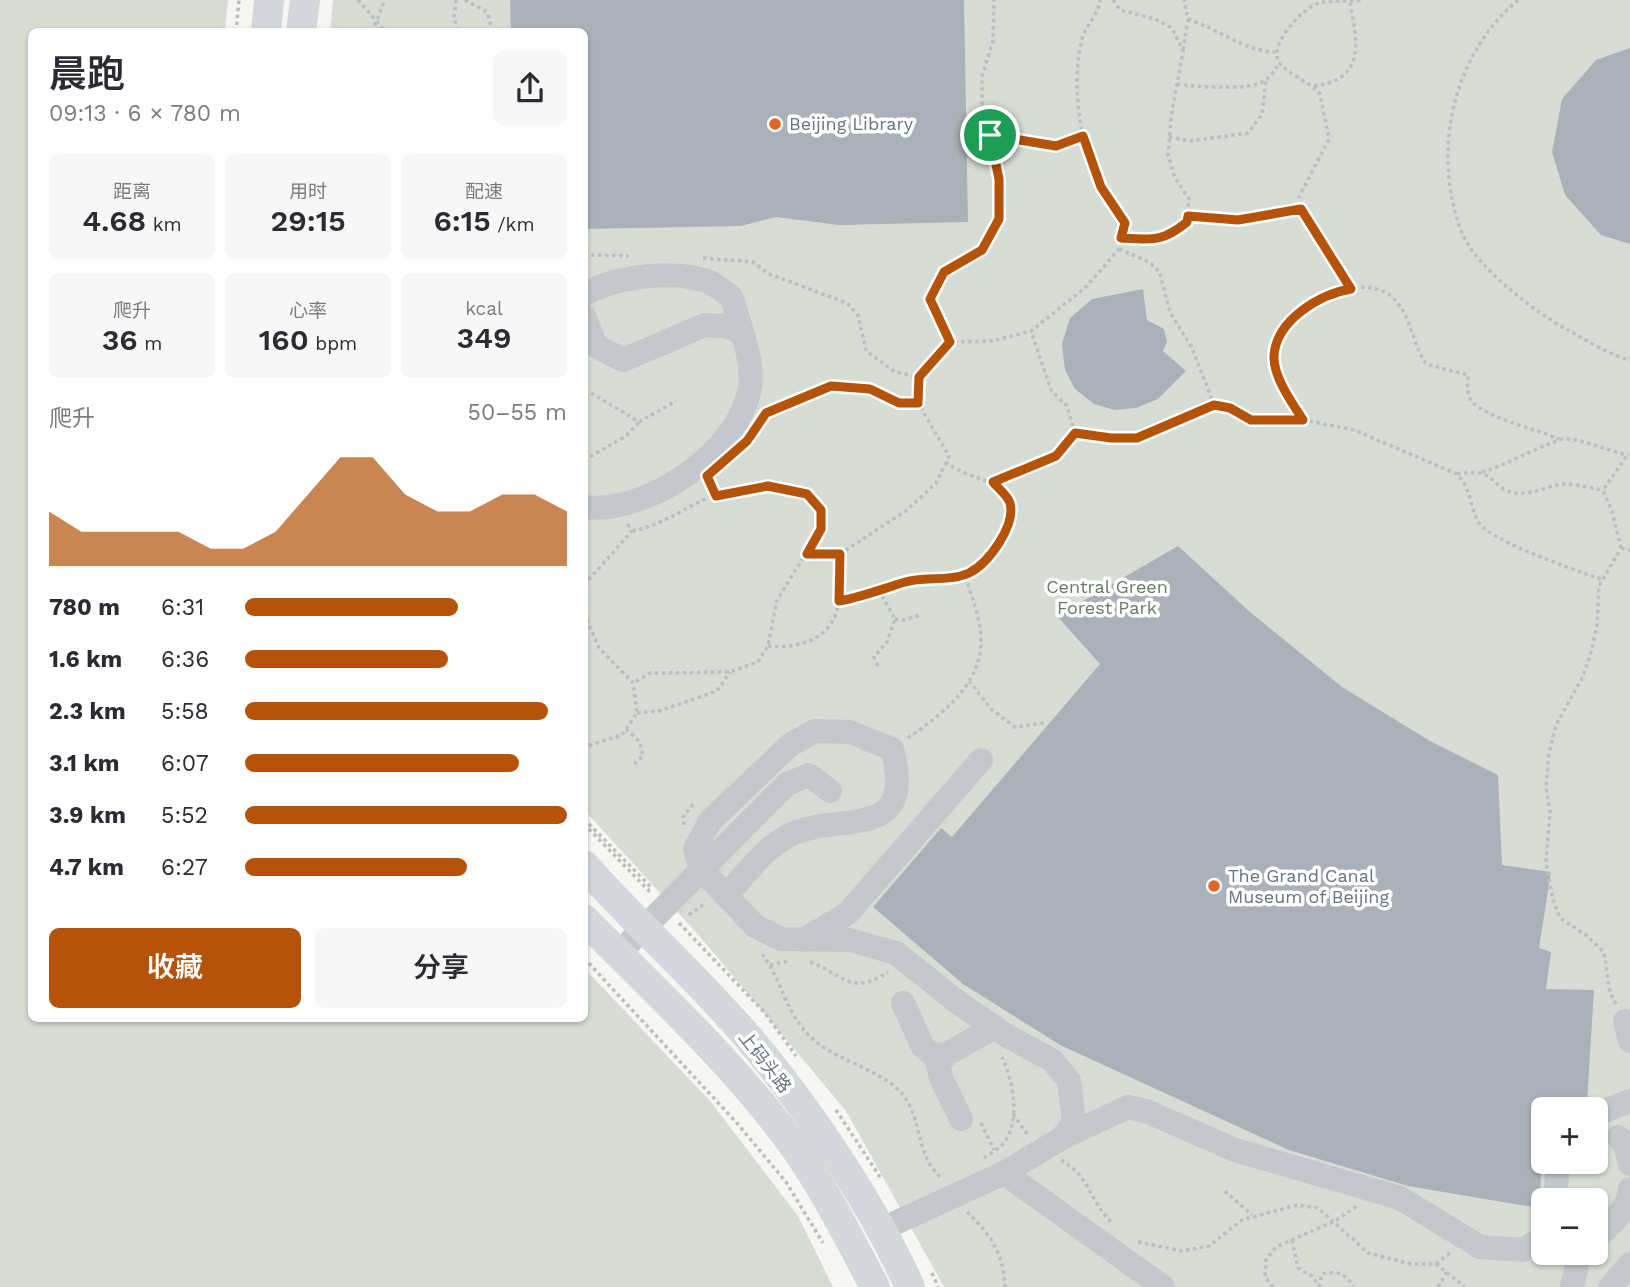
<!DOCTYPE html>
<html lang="zh">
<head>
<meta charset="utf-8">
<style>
  body { margin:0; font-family:"Work Sans","Noto Sans SC",sans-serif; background:#f7f7f7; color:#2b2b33; height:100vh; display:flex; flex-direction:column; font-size:26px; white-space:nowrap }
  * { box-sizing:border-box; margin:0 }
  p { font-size:23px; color:#7c7c81 }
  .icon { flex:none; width:38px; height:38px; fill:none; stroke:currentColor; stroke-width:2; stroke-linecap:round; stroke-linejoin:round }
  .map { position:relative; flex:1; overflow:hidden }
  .drawer { position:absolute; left:28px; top:28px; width:560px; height:994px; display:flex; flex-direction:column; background:#fff; border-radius:10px; box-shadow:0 2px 5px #0004 }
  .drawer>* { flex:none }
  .tools { position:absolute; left:1531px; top:1097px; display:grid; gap:14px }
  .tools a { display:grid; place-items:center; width:77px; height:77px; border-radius:10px; background:#fff; box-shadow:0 2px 5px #0004; font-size:35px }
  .pin { position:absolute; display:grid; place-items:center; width:60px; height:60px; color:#fff; margin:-30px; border:4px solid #fff; border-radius:50%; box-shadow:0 2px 7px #0007 }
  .round { display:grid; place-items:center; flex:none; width:74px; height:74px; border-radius:10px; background:#f7f7f7 }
  .summary { display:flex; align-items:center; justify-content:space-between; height:119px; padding:0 21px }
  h1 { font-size:38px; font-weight:600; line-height:52px }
  .metrics { display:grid; grid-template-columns:repeat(3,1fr); gap:10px; height:119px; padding:7px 21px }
  .metrics div { display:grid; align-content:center; border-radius:10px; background:#f7f7f7; text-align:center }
  .metrics b { font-size:30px; font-weight:600 }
  .metrics small { font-size:19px; font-weight:400 }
  .metrics p { font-size:19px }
  .chart { height:196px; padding:14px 21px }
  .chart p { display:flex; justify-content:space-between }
  .chart svg { width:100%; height:126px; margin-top:7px; fill:#b45309; opacity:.7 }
  .cta { display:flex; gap:14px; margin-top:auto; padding:14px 21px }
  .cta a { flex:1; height:80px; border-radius:10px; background:#b45309; color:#fff; font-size:28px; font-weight:600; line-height:80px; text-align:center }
  .cta a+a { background:#f7f7f7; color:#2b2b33 }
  ul { padding:0 21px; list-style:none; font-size:23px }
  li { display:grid; grid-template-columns:112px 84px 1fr; align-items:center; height:52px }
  li i { height:18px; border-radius:9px; background:#b45309 }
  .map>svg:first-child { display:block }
  .green { fill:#d7ddd4; fill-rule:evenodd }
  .building { fill:#abb1b8 }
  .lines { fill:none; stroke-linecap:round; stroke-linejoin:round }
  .path { stroke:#bcbec0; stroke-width:3.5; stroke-dasharray:3.5 3.5; stroke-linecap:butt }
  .minor { stroke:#c4c7cb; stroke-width:24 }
  .major { stroke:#d4d8dc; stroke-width:30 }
  .route-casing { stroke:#fff; stroke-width:14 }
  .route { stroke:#b45309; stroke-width:9 }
  .poi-dot { fill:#e26428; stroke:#fff; stroke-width:2.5 }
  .labels { text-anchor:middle; stroke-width:7; stroke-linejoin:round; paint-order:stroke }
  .poi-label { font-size:18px; fill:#657384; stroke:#fff; text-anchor:start }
  .park-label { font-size:18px; fill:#677b64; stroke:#fff }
  .street-label { font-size:18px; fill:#657384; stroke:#fff }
</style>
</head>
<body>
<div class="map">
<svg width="1630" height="1287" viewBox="0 0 1630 1287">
  <rect width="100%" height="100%" fill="#f6f6f3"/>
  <path class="green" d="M0 0H228L225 31 32 32V1018H584L585 969 711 1102 798 1216 833 1287H0Z
    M333 0H1630V1287H944L846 1111 702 939 585 811 584 32H330ZM1544 1110H1596V1162H1544ZM1544 1200H1596V1253H1544Z"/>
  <path class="building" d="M510 0H964L968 222 839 225 776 217 741 226 584 229V32H511Z
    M1630 48V244L1601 235 1565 195 1552 152 1562 99 1596 60Z
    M1143 289 1147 320 1164 329 1167 342 1163 351 1186 371 1158 399 1136 408 1114 410 1094 404 1075 389 1065 370 1062 344 1070 318 1092 299Z
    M1178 546 1250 612 1342 687 1430 741 1498 775 1502 865 1551 872 1539 948 1551 952 1546 989 1594 990 1587 1103 1583 1108 1556 1103 1555 1110H1544L1540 1199 1544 1209 1408 1186 1289 1150 1060 1045 963 984 873 907 941 828 952 837 1100 664 1057 616Z"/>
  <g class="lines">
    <path class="path" d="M358 0 386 32
      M456 0 454 18 458 32
      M465 0 487 12 493 32
      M1113 0 1120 10 1155 19 1172 28 1183 51 1171 118 1168 155 1175 178 1189 199 1187 221C1163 242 1152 240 1121 238
      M1518 0C1452 55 1431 153 1462 233 1475 266 1537 314 1568 330 1582 337 1615 359 1630 359
      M1188 19C1218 29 1244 51 1276 52
      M236 32 239 0
      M372 32 385 0
      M1183 50 1188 19 1184 0
      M1177 84C1198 87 1241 90 1260 83 1269 80 1274 71 1279 63
      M1314 86C1365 80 1358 44 1350 3
      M990 135 1056 146 1083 136
      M1169 137 1190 141 1248 133 1262 115 1266 79
      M1188 216 1239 220 1301 209
      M1119 249 1149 262 1159 271 1170 312 1192 348 1214 405
      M584 255 629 256
      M703 258 753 262 769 274 847 303 858 315 866 351 895 372 919 377
      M1351 289 1301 209 1299 197 1329 139 1320 94C1310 81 1285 74 1278 60 1270 43 1304 7 1319 3 1332 0 1349 2 1362 0
      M950 342 930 299 945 272 982 250 999 219V179L982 110V76L993 41 994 0
      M584 396 593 394 639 422 676 401
      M918 403 919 377 950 342 992 341 1031 331 1085 288 1100 271 1119 249 1125 223C1117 211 1107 200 1101 187 1079 144 1071 85 1082 39 1086 24 1098 16 1100 0
      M764 416C786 393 841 381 871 390 889 395 899 403 918 403L949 456 936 483 907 510 840 554H807
      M1303 420C1293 404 1274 377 1275 357 1276 315 1350 270 1388 294 1410 308 1412 344 1426 364L1468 375C1468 383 1466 395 1472 402 1489 419 1537 429 1559 439
      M1075 433 1111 438 1137 437 1214 405 1230 408 1250 420H1303L1354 430 1457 474C1473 492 1470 510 1479 523 1493 543 1577 570 1603 580
      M584 460 626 436 639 422
      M1482 472C1499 468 1555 439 1564 439 1585 439 1607 451 1628 455
      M1457 474C1497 466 1491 490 1516 493 1534 495 1548 485 1565 484 1576 484 1591 488 1603 490
      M709 482 716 496
      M993 482 1056 456 1075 433 1067 406 1051 390 1031 331
      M632 531C659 526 678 512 701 501 725 490 784 480 807 493 812 496 817 506 821 510V529L777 600 768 646 758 662 730 672 650 673 633 683
      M1621 548 1612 511 1603 490 1628 454
      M1621 548 1630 550
      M584 585 632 531 627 523
      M839 601C864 597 882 588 906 582 926 576 952 583 970 572 989 561 1019 522 1009 500 998 477 967 480 946 462
      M584 613 599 648 633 683 637 713 622 735 584 747
      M895 619 905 620 920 615
      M768 646C801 649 835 638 839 600 840 585 838 569 840 554
      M878 666 874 657 887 642 895 619 880 592
      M969 681 991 709 1015 727 1044 723
      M637 713 659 711 717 691 730 672
      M626 729 640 742 643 756 632 766
      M908 738C942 714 983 684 981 637 980 616 970 594 965 574
      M584 819 649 885 648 891
      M584 824 650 892
      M684 825 683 817 695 802
      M689 915 704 904
      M679 923 765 1013 796 1056
      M762 954C783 981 786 1017 814 1040 839 1062 885 1071 904 1096 917 1114 918 1137 926 1157 929 1165 936 1172 941 1179
      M584 958 736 1122 786 1182 823 1243
      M810 962C843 974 851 997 888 972
      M770 965 789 961
      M1616 1004 1610 993 1604 952 1586 935 1560 918 1553 900 1546 862 1550 812 1546 788 1549 754 1556 725 1582 678 1590 656 1597 626 1599 586 1621 548
      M836 1110 880 1177
      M1013 1114 1028 1135
      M981 1123 994 1150
      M984 1158C991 1153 1001 1148 1006 1140 1020 1117 1013 1081 1002 1057
      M1061 1160C1091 1177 1088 1199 1112 1223
      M1225 1191 1252 1215
      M967 1212C990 1234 1004 1254 1005 1287
      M1292 1240 1298 1268 1312 1276 1319 1286 1322 1274C1338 1270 1345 1274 1354 1287
      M1138 1242 1182 1251 1209 1246 1242 1220 1297 1205 1318 1208 1368 1253 1411 1264H1436L1465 1287
      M1436 1264 1450 1253
      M932 1273 938 1287
      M1273 1287 1265 1277 1266 1260 1276 1247 1335 1221 1357 1206
      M1438 1287 1447 1272"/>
    <path class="minor" d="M584 295C614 276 676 269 709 282 717 285 725 293 732 298 739 325 754 359 750 387 740 451 648 515 584 507
      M584 316 596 346 623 360 705 325 725 326 741 332
      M726 895C746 875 763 849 788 836 838 810 918 845 892 749L850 732 815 731 790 745 710 821 695 849 701 869 755 926 781 939 850 940 896 953 960 1004 1007 1036 1052 1060 1069 1081 1074 1122 1062 1138 1004 1173
      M804 940 848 913 981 760
      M618 954 787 784 809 775 830 791
      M903 1003 923 1047 933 1055 947 1054
      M1625 1021 1630 1041
      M1596 1114 1630 1101
      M961 1119 941 1078 938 1065 947 1054 995 1027
      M1618 1137 1625 1144 1630 1164
      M1062 1138 1128 1107 1146 1111 1235 1150 1400 1198 1480 1247 1523 1250 1544 1237
      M1555 1200 1558 1162
      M880 1230 1004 1173 1163 1287
      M1596 1239C1609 1227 1629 1208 1630 1189
      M1572 1287 1580 1253
      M1610 1287 1630 1264"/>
    <path class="major" d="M266 32 269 0
      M301 32 305 0
      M584 865C638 926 700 980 752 1042 810 1111 873 1205 910 1287
      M584 919C652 988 724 1054 782 1130 819 1178 847 1234 875 1287"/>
  </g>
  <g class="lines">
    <defs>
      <path id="route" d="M990 135 1056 146 1083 136 1101 187 1125 223 1121 238C1152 240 1163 242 1187 222L1188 216 1238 220 1301 209 1351 289C1320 294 1276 320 1274 356 1273 377 1293 404 1303 420H1251L1230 408 1214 405 1137 438H1111L1075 433 1056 456 993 482C998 488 1008 496 1010 503 1016 525 989 563 969 573 949 582 925 576 905 582 882 589 862 597 839 601L840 554H807L821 529V510L807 494 768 486 716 496 707 476 747 441 766 413 831 386 870 389 899 403H918L919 377 950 342 930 299 944 272 982 250 999 219V179Z"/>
    </defs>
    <use href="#route" class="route-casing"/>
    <use href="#route" class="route"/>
  </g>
  <g class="poi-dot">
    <circle cx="775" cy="124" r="7"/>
    <circle cx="1214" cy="886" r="7"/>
  </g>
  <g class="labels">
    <g class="poi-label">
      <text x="789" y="130">Beijing Library</text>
      <text x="1228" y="882">The Grand Canal<tspan x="1228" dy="21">Museum of Beijing</tspan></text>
    </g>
    <g class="park-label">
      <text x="1107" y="593">Central Green<tspan x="1107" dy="21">Forest Park</tspan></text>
    </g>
    <g class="street-label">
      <text transform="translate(765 1062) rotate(52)" y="6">上码头路</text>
    </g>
  </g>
</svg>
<div class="tools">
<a>+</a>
<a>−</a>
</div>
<div class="pin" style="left:990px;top:135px;background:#1e9e55"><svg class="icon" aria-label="arrive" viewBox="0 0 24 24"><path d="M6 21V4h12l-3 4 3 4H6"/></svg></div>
<section class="drawer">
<div class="summary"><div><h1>晨跑</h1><p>09:13 · 6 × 780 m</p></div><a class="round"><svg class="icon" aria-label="share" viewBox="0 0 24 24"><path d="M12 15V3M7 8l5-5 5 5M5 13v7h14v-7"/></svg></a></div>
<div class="metrics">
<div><p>距离</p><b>4.68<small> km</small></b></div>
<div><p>用时</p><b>29:15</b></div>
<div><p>配速</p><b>6:15<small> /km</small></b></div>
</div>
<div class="metrics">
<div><p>爬升</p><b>36<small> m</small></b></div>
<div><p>心率</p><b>160<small> bpm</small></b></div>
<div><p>kcal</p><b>349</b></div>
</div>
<div class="chart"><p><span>爬升</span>50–55 m</p>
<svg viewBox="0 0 160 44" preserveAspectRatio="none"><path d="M0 44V25L10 32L20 32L30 32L40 32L50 38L60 38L70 32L80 19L90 6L100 6L110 19L120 25L130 25L140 19L150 19L160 25V44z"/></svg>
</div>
<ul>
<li><b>780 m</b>6:31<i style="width:66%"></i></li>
<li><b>1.6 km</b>6:36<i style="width:63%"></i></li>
<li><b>2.3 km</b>5:58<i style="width:94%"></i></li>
<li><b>3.1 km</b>6:07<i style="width:85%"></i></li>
<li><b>3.9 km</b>5:52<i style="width:100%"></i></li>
<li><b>4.7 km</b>6:27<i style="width:69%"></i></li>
</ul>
<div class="cta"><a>收藏</a><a>分享</a></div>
</section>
</div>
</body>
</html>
